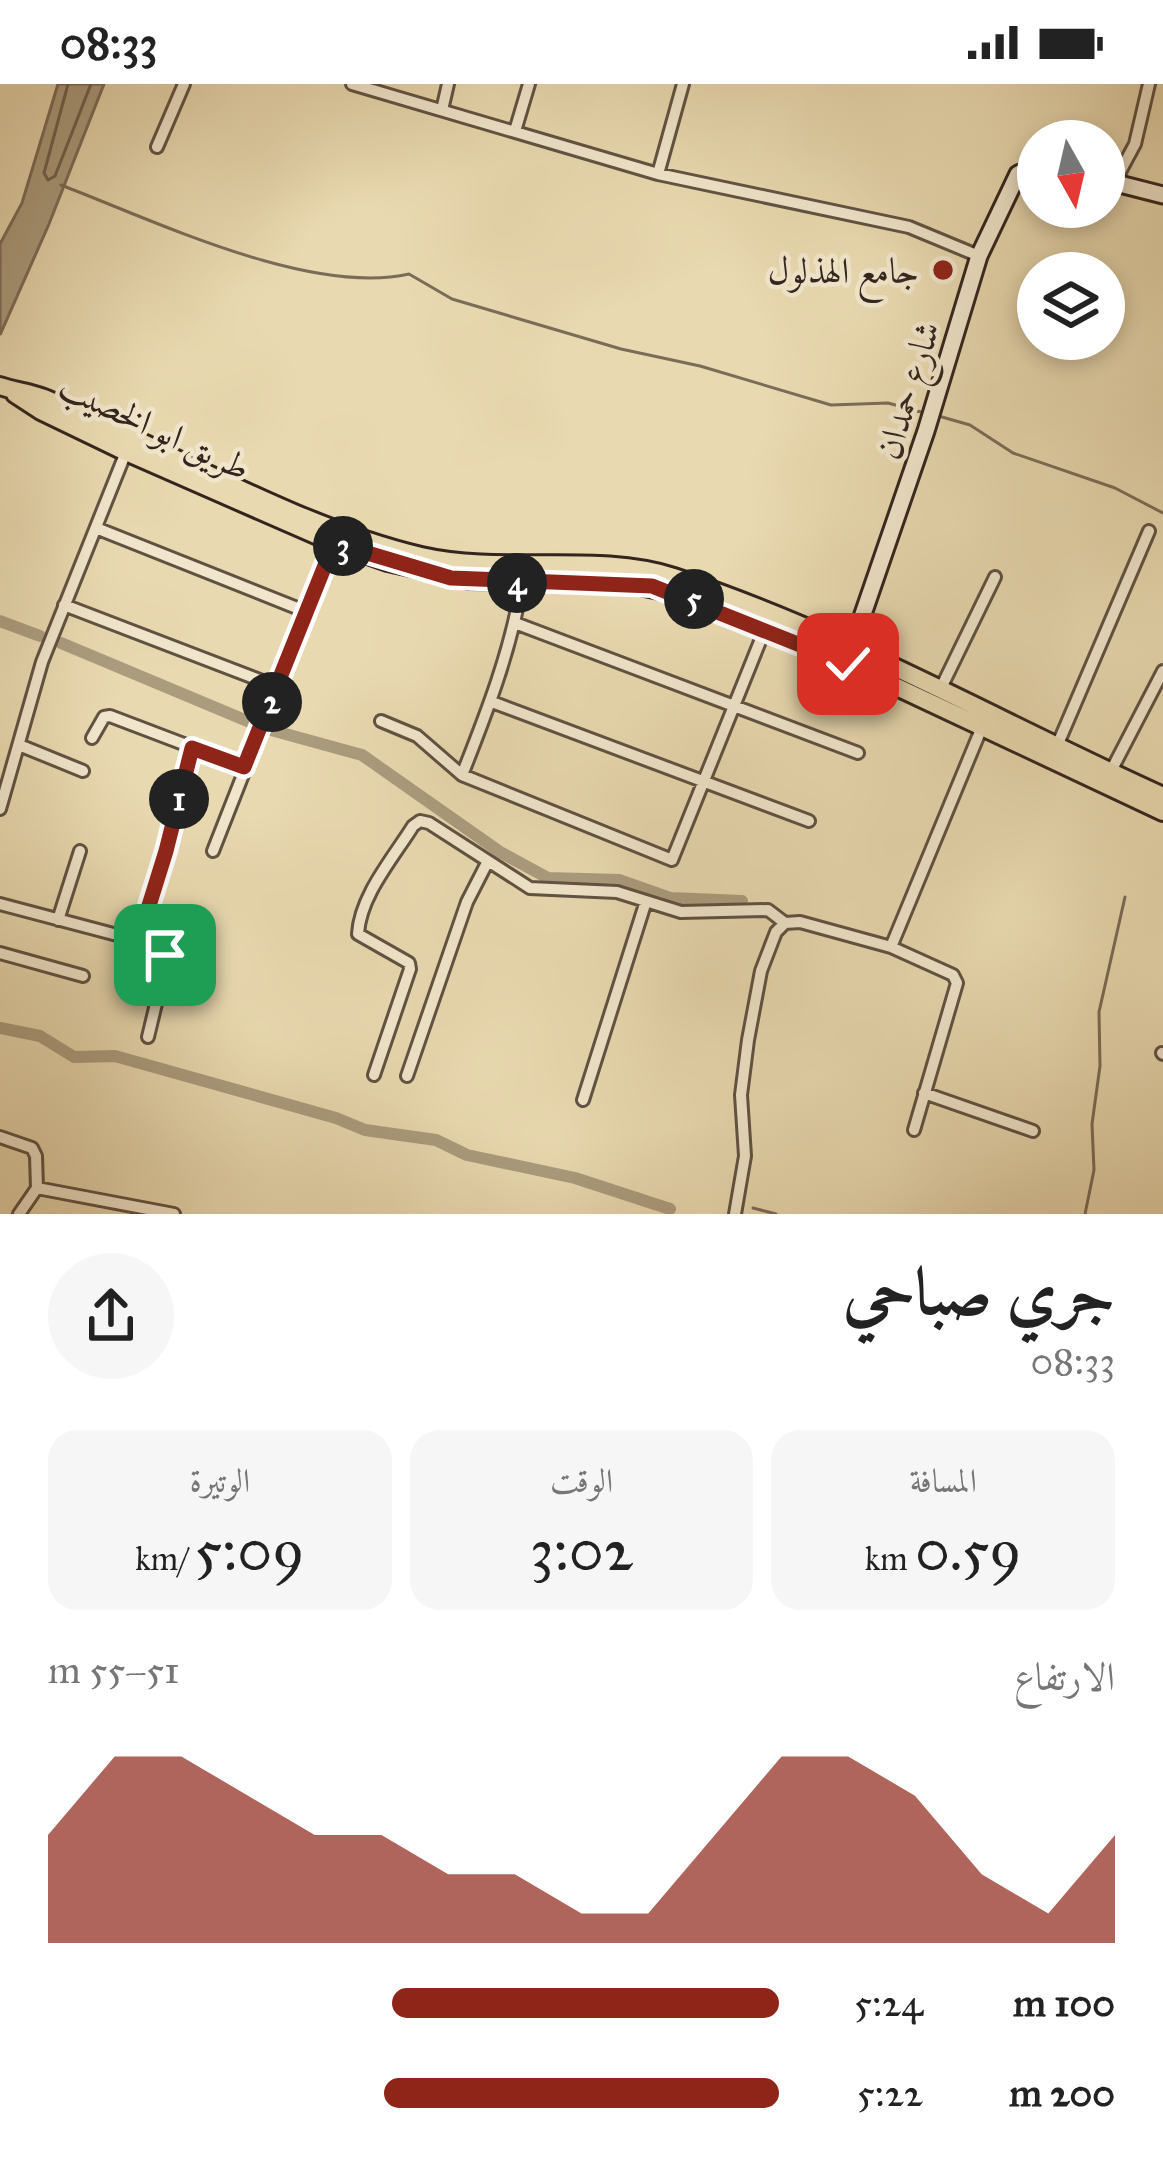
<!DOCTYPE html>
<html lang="ar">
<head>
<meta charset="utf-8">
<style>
  body { margin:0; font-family:"IM FELL Great Primer",Amiri,serif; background:#f6f6f6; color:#222; direction:rtl; height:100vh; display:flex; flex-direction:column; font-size:45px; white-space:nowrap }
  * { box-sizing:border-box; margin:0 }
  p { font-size:39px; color:#767676 }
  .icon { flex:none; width:66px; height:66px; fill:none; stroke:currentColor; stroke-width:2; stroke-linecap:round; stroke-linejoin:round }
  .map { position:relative; height:1130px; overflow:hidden; direction:ltr }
  .side { display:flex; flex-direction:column; background:#fff; flex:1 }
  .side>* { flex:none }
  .needle { width:78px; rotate:172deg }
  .buttons { position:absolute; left:1017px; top:36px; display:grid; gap:24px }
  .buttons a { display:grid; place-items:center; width:108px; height:108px; border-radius:50%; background:#fff; box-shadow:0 6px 18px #0003; font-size:60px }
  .pin { position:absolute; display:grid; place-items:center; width:102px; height:102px; color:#fff; margin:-51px; border-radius:24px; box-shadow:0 6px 18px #0006 }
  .km { position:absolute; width:60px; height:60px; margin:-30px; border-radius:50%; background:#222; color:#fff; font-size:33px; line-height:60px; text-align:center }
  .round { display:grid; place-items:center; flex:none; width:126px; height:126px; border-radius:63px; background:#f6f6f6 }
  .overview { display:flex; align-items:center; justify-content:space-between; height:204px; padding:0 48px }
  h1 { font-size:66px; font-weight:600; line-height:90px }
  .figures { display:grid; grid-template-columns:repeat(3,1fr); gap:18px; height:204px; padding:12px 48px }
  .figures div { display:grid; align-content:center; border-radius:30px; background:#f6f6f6; text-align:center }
  .figures b { font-size:60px; font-weight:600 }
  .figures small { font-size:33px; font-weight:400 }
  .figures p { font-size:33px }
  .chart { height:336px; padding:24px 48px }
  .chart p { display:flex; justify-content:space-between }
  .chart svg { width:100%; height:216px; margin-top:12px; fill:#8f2418; opacity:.7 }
  ul { padding:0 48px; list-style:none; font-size:39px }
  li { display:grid; grid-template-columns:192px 144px 1fr; align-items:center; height:90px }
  li i { height:30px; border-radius:15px; background:#8f2418 }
  .status { display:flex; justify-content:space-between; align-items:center; height:84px; padding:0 60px; background:#fff; direction:ltr }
  .status svg { height:33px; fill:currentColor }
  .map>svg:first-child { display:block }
  .water { fill:#ab9c7e; stroke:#7b6c58; stroke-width:3 }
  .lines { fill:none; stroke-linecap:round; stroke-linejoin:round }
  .shore { stroke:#6f604e; stroke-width:3 }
  .stream { stroke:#7b6c58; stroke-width:3 }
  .canal { stroke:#ab9c7e; stroke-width:12 }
  .street-casing { stroke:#605242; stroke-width:16 }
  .secondary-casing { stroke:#33251e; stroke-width:21 }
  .primary-casing { stroke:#33251e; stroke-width:22 }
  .street { stroke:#f1e6cc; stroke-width:10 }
  .secondary { stroke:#f1e6cc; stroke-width:15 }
  .primary { stroke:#e9d9b0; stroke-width:16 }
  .route-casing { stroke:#fff; stroke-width:24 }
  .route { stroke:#8f2418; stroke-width:15 }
  .poi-dot { fill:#8f2418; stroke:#f1e6cc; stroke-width:4.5 }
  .labels { text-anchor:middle; stroke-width:9; stroke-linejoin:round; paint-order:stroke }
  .poi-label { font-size:36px; fill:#33251e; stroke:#f1e6cc; text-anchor:end }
  .street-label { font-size:36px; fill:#33251e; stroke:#f1e6cc }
</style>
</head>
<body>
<div class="status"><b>08:33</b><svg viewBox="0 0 49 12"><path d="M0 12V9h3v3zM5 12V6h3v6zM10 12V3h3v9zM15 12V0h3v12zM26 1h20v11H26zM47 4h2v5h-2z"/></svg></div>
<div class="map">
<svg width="1163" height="1130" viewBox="0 0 1163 1130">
  <rect width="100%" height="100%" fill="#e9d9b0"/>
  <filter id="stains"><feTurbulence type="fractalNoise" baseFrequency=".00167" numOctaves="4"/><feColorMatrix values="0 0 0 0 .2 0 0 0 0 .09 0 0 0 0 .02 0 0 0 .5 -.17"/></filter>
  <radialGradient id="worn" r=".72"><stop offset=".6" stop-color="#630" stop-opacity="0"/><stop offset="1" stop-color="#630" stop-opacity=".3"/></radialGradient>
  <path class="water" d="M58 0H104L49 140 0 251V160L22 119Z"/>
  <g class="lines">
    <path class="shore" d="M68 0 44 89 48 96 55 92 91 0"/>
    <path class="stream" d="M61 101C155 137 310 212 409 190L452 215 621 265 700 282 831 321 888 319 921 328
      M942 333 970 341 1013 369 1115 404 1163 429
      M753 1124 776 1130
      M1085 1130 1094 1086 1092 1040 1100 982 1099 928 1125 813"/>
    <path class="canal" d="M0 537 40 552
      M61 559 252 639
      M271 646 362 671 500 768 548 794 619 796 670 814 742 817
      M0 944 40 952 74 973 115 972 336 1034 365 1046 436 1056 467 1071 575 1094 670 1125"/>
    <defs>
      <path id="street" d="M352 0 658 90 909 143 979 172
        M442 26 448 0
        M515 47 529 0
        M157 63 184 0
        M658 90 683 0
        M1114 99 1135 60 1149 0
        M96 444 307 528
        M64 521 278 603
        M515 539 858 669
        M940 606 995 493
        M492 618 809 737
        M381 637 417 652 462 691 672 776 765 545
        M92 654 104 633 110 632 244 683
        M19 661 83 687
        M1057 662 1149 447
        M1110 689 1163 587
        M462 691C487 628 511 566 522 499
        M0 725 42 578 126 368
        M213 767 334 459
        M0 820 155 861 165 871 166 878 148 953
        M58 836 80 767
        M138 857 166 767 192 664
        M891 863 953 891 957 899 914 1046
        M0 869 83 892
        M1162 969 1163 970
        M374 991 410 885 409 879 358 850C360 812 393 774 413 742L420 737 429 739 530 804 617 808 681 828 768 826 785 839
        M407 992 467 818 488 777
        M924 1009 1033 1047
        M583 1016 646 817
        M0 1053 32 1064 36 1072 37 1104
        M19 1130 37 1104 174 1130
        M735 1130 745 1072 741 1011 748 956 761 887 776 848 785 839 800 838 891 863 982 643"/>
      <path id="secondary" d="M1104 96 1163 111
        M851 565 926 347 979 172 1018 90 1038 81"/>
      <path id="primary" d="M0 302C14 307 29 308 44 314 165 364 294 442 421 472 504 491 597 468 674 493 843 548 1001 639 1163 712
        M15 310 41 327 126 368 334 459 388 478 469 496 620 498 684 511 848 580 1163 728"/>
    </defs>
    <use href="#street" class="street-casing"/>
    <use href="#secondary" class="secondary-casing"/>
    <use href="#primary" class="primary-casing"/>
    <use href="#street" class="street"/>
    <use href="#secondary" class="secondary"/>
    <use href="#primary" class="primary"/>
  </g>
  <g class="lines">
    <defs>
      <path id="route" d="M165 871 155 861 138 857 166 767 192 664 244 683 334 459 451 494 652 502 848 580"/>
    </defs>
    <use href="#route" class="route-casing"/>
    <use href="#route" class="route"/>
  </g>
  <circle class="poi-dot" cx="943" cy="186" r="12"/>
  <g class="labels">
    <g class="poi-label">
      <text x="919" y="199">جامع الهذلول</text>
    </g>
    <g class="street-label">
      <text transform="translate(907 306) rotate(-73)" y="13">شارع حمدان</text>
      <text transform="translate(155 342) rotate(25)" y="13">طريق ابو الخصيب</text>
    </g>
  </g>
  <rect width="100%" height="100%" filter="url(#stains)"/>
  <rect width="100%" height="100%" fill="url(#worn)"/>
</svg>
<div class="buttons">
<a><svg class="needle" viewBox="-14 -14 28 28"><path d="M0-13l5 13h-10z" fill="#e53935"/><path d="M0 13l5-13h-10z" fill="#767676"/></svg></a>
<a><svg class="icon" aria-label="layers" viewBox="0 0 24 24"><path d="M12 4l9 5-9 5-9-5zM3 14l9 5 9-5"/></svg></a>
</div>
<div class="pin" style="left:165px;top:871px;background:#1e9e55"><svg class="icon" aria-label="arrive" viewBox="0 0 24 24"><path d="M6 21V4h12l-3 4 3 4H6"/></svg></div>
<div class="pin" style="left:848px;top:580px;background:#d93025"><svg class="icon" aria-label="check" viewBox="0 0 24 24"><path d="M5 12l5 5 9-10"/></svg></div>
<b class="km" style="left:179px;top:715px">1</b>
<b class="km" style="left:272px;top:618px">2</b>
<b class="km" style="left:343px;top:462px">3</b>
<b class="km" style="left:517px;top:499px">4</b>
<b class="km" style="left:694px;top:515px">5</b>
</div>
<section class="side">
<div class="overview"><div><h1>جري صباحي</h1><p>08:33</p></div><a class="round"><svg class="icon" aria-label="share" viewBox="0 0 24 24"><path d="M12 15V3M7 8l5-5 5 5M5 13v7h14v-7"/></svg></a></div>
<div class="figures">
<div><p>المسافة</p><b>0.59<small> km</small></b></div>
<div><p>الوقت</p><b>3:02</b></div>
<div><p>الوتيرة</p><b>5:09<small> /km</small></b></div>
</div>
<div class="chart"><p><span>الارتفاع</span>51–55 m</p>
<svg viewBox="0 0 160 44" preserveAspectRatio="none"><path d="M0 44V22L10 6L20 6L30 14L40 22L50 22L60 30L70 30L80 38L90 38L100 22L110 6L120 6L130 14L140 30L150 38L160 22V44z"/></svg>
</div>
<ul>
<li><b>100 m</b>5:24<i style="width:53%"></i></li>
<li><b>200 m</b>5:22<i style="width:54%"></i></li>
</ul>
</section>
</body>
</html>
